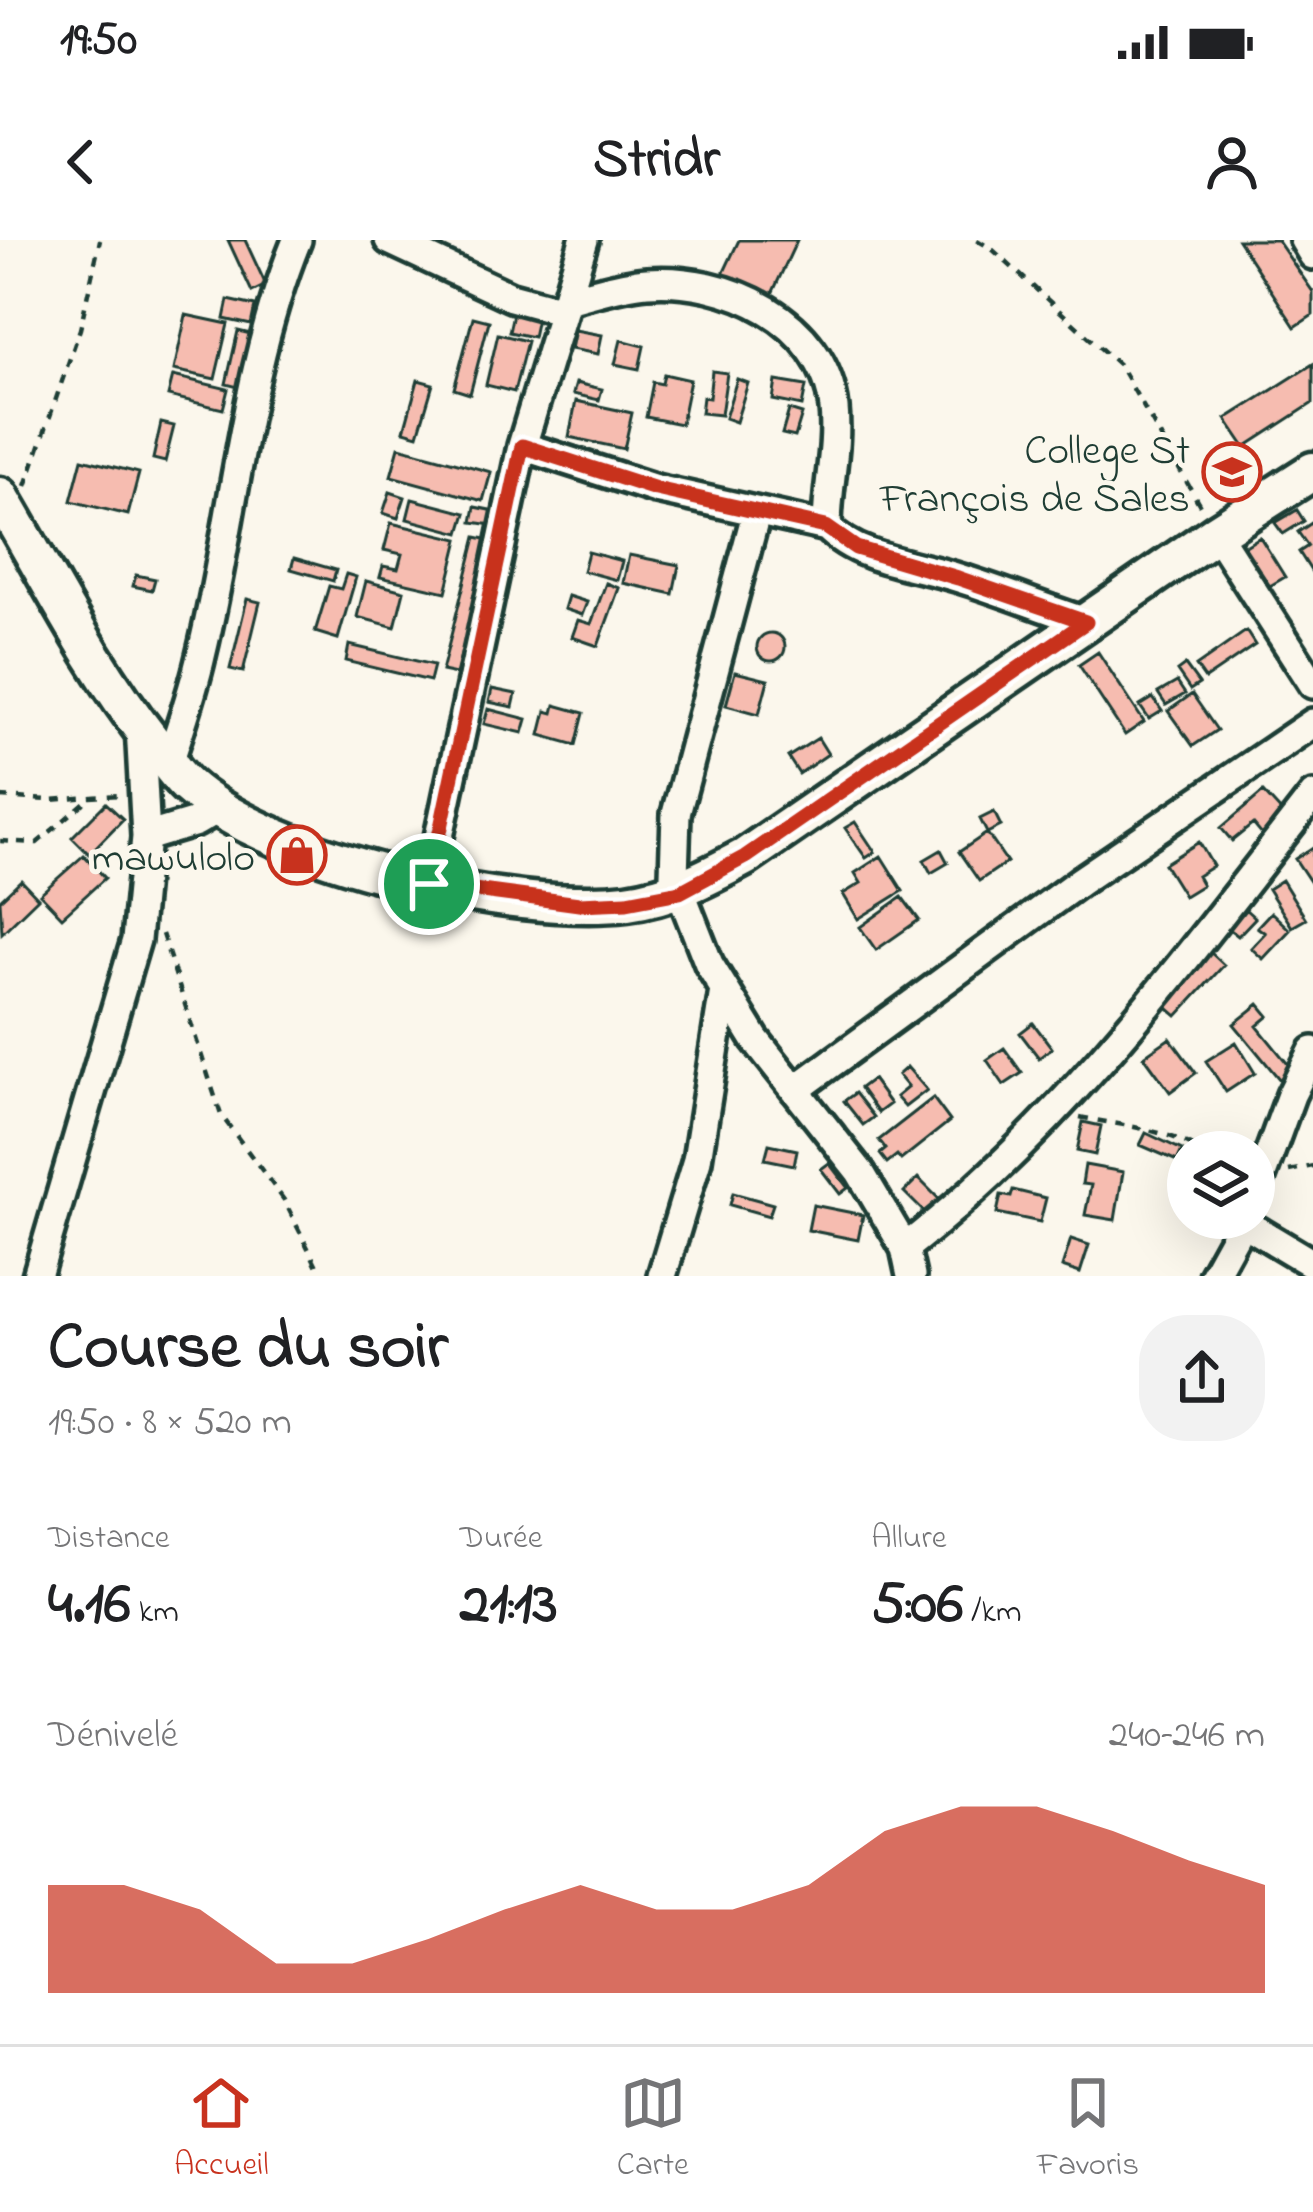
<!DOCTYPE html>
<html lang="fr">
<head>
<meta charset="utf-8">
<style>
  body { margin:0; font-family:"Indie Flower",sans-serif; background:#f2f2f2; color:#202124; height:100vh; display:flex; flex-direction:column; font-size:45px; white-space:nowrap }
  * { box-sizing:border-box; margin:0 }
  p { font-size:39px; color:#757577 }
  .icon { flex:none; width:66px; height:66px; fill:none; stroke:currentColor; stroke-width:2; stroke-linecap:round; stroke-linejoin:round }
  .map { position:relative; height:1036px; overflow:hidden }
  .side { display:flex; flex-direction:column; background:#fff; flex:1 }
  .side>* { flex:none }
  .fabs { position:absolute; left:1167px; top:891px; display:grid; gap:24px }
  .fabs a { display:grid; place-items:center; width:108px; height:108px; border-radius:50%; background:#fff; box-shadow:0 12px 48px #0002; font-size:60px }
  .pin { position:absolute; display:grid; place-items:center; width:102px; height:102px; color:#fff; margin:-51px; border:6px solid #fff; border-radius:50%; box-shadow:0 3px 12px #0007 }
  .round { display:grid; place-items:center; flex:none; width:126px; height:126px; border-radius:48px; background:#f2f2f2 }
  .summary { display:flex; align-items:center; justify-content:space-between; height:204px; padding:0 48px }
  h1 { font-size:66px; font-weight:800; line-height:90px }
  .stats { display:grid; grid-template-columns:repeat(3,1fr); gap:18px; height:204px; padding:12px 48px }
  .stats div { display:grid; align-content:center }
  .stats b { font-size:60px; font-weight:800 }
  .stats small { font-size:33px; font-weight:400 }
  .stats p { font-size:33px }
  .chart { height:336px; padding:24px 48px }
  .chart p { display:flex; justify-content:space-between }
  .chart svg { width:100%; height:216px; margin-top:12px; fill:#c8321e; opacity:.7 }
  .status { display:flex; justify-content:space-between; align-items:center; height:84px; padding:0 60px; background:#fff; direction:ltr }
  .status svg { height:33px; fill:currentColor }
  header { display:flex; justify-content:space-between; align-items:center; height:156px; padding:0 48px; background:#fff; font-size:54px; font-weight:800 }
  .tab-bar { display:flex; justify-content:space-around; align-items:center; height:168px; border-top:3px solid #e0e0e0; background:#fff; font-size:33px; color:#757577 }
  .tab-bar a { display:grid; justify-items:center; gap:6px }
  .tab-bar .active { color:#c8321e }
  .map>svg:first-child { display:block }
  .building { fill:#f6bcb0; stroke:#1f3d34; stroke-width:3 }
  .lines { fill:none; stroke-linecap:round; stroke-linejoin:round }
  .street-casing { stroke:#1f3d34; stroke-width:36 }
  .secondary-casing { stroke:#1f3d34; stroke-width:45 }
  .path { stroke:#1f3d34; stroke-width:4.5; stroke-dasharray:9 9; stroke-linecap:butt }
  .street { stroke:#fbf7ec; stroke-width:27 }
  .secondary { stroke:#fbf7ec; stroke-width:36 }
  .route-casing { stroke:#fff; stroke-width:24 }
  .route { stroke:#c8321e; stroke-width:15 }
  .labels { text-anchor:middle; stroke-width:10; stroke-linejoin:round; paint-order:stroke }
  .poi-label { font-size:42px; fill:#1f3d34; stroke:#fbf7ec; text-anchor:end }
</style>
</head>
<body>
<div class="status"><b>19:50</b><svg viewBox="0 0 49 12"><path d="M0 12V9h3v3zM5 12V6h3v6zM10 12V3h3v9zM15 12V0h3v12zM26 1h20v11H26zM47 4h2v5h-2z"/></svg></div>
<header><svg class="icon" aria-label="back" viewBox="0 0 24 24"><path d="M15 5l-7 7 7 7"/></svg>Stridr<svg class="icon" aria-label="person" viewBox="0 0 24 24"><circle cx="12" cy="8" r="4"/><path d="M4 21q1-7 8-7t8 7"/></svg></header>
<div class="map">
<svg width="1313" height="1036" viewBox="0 0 1313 1036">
  <rect width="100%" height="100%" fill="#fbf7ec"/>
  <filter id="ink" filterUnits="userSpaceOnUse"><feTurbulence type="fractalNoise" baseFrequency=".00833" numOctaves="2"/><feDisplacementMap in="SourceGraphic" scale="24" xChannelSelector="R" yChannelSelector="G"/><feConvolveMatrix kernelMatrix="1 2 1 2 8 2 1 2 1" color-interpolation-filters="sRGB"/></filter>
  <g filter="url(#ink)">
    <path class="building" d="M228 0H245L266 45 252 52Z
      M739 0H797L771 56 723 34Z
      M1238 0H1277L1313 52V75L1295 87Z
      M228 60 255 66 251 85 224 79Z
      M513 73 537 78 533 97 509 92Z
      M186 75 228 84 215 139 174 130Z
      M473 77 489 81 470 154 454 149Z
      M575 90 602 95 598 114 571 109Z
      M238 91 251 94 238 147 226 144Z
      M498 94 527 101 514 152 486 145Z
      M621 100 644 106 639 129 615 124Z
      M1313 124V163L1245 207 1226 179Z
      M712 131 727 133 721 175 701 173 703 157 709 158Z
      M664 134 690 140 681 184 646 177 653 142 662 144Z
      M173 136 228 149 223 169 168 156Z
      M737 139 748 143 736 182 725 178Z
      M418 140 433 144 418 195 404 191Z
      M776 141 806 146 802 166 773 160Z
      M576 143 602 149 599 160 573 154Z
      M576 161 632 173 624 209 569 197Z
      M789 170 802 174 795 197 782 194Z
      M161 183 174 186 165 222 153 219Z
      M399 207 491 232 483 261 391 236Z
      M82 219 139 233 128 275 71 261Z
      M390 252 405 257 398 278 383 273Z
      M412 259 466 273 460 293 407 279Z
      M475 267 495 271 493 285 472 282Z
      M1297 270 1304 281 1283 294 1275 283Z
      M1313 282V334L1299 312 1308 306 1298 292Z
      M391 283 459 299 446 352 380 337 383 326 398 329 402 314 384 310Z
      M476 297 490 300 456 434 442 431Z
      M1260 297 1285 337 1263 350 1239 310Z
      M588 312 622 321 617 340 583 331Z
      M629 315 679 325 673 354 623 343Z
      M294 318 336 330 333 341 291 329Z
      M346 334 356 337 338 399 315 392 329 346 341 349Z
      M136 335 155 339 152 350 133 346Z
      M366 341 404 351 395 387 357 377Z
      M606 343 619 348 598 406 572 397 578 380 591 384Z
      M568 356 587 362 582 375 564 369Z
      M247 359 260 362 243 432 230 429Z
      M1246 391 1255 405 1205 439 1196 426Z
      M757 407a14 14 0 1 1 28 0a14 14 0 1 1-28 0Z
      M349 405 434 425 430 441 346 421Z
      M1098 412 1144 482 1125 495 1079 425Z
      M1185 425 1199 444 1190 450 1177 431Z
      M735 432 768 440 759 474 726 465Z
      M1177 442 1185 454 1166 465 1158 453Z
      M492 449 516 454 513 467 489 462Z
      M1192 454 1217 490 1193 506 1168 471Z
      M1153 458 1162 471 1149 479 1140 466Z
      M555 465 584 473 576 505 540 495 546 471 553 473Z
      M488 469 527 479 523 493 484 484Z
      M818 498 828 514 799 534 788 517Z
      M1263 552 1285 576 1262 595 1253 584 1232 601 1221 588Z
      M106 563 123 579 89 614 72 597Z
      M994 572 1001 586 987 593 980 579Z
      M855 582 875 612 866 618 845 588Z
      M987 593 1007 622 979 641 959 612Z
      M1199 602 1213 626 1197 636 1202 645 1184 656 1164 624Z
      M1313 607V646L1295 619Z
      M941 610 948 623 931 633 924 620Z
      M84 615 105 638 62 677 40 654Z
      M881 616 903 651 858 679 843 654 861 643 855 633Z
      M21 640 38 658 2 693 0 660Z
      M1282 640 1306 679 1292 687 1268 649Z
      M902 657 919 680 876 710 860 687Z
      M1245 669 1255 678 1238 696 1228 688Z
      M1271 672 1290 690 1263 719 1251 708 1265 693 1257 687Z
      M1209 711 1224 725 1177 776 1162 763Z
      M1259 764 1269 776 1257 786 1292 829 1280 840 1234 784Z
      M1033 783 1052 808 1039 818 1020 793Z
      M1170 798 1196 833 1170 852 1144 816Z
      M1236 802 1255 833 1226 852 1206 821Z
      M1004 808 1022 833 1004 845 987 820Z
      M907 827 927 850 905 867 896 857 908 847 898 835Z
      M872 839 890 864 878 873 860 848Z
      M855 853 874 877 863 885 844 861Z
      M933 858 950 881 901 920 897 915 887 923 880 914 886 909 879 900Z
      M1083 882 1101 886 1095 915 1077 911Z
      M1146 893 1182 910 1177 921 1140 905Z
      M769 904 797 910 794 925 765 919Z
      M829 923 848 948 840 954 821 929Z
      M1085 925 1123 932 1115 980 1085 975 1091 945 1082 944Z
      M918 938 941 961 927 975 904 952Z
      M1013 950 1046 958 1040 982 997 973 1001 955 1011 957Z
      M733 953 773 964 769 976 730 965Z
      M813 965 863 975 858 1000 808 990Z
      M1071 999 1089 1005 1080 1033 1062 1027Z"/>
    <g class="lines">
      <defs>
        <path id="street" d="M389 0 511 57 563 71 584 0
          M1304 0 1313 15
          M566 60C592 54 620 44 647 42 727 36 824 80 834 168 838 208 827 247 827 287 859 321 916 324 959 338 1002 351 1043 368 1086 382
          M522 206 656 249 827 287
          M756 274 676 574 674 635 709 724 755 799 860 932 905 1008 911 1036
          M1216 293 1313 444
          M140 486 146 597
          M169 523C180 488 193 452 201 416 235 278 243 133 297 0
          M429 644 522 206 563 71
          M795 850 1079 642 1313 483
          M1254 956 1291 855 1313 811
          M1243 982 1313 1024
          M905 1008C1066 883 1188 716 1313 556
          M37 1036 136 700 146 597 196 582 218 569
          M662 1036 697 920 724 750
          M1213 1036 1245 978"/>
        <path id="secondary" d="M0 256C49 339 93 427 153 503 164 516 174 533 187 545 273 622 514 675 627 662 672 656 706 638 745 617L1216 293 1313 231"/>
      </defs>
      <use href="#street" class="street-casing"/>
      <use href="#secondary" class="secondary-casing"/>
      <path class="path" d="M977 0 992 9 1120 126 1201 267
        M26 246 80 89 100 0
        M0 557 49 560 120 555
        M0 601 37 603 91 557
        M162 694 221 875 284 960 322 1036
        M1080 877C1122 886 1165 888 1203 912
        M1289 931 1313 926"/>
      <use href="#street" class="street"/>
      <use href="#secondary" class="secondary"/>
    </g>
  </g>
  <g class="lines" filter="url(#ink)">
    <defs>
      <path id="route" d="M522 206 656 249 826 287 856 308 958 338 1086 382 745 617 680 652 627 662 579 664 429 644Z"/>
    </defs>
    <use href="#route" class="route-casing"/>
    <use href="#route" class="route"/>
  </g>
  <defs>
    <symbol id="school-ring" viewBox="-11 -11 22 22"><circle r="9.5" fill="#fbf7ec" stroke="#c8321e" stroke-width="1.5"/><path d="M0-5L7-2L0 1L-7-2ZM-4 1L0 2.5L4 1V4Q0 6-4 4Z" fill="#c8321e"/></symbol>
    <symbol id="shop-ring" viewBox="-11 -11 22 22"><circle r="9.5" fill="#fbf7ec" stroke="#c8321e" stroke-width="1.5"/><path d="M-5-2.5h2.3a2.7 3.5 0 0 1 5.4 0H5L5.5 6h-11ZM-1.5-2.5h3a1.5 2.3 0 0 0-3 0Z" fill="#c8321e"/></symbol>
  </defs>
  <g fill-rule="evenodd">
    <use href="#school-ring" x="1199" y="199" width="66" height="66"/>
    <use href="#shop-ring" x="264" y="582" width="66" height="66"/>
  </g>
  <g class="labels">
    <g class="poi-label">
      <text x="1190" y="223">College St<tspan x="1190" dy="48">François de Sales</tspan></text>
      <text x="255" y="630">mawulolo</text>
    </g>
  </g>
</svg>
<div class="fabs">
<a><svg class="icon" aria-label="layers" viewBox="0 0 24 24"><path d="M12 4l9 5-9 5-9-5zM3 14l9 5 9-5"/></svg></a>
</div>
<div class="pin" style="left:429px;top:644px;background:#1e9e55"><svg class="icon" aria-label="arrive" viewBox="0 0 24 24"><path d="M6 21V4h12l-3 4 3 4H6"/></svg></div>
</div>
<section class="side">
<div class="summary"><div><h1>Course du soir</h1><p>19:50 · 8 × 520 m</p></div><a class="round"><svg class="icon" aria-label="share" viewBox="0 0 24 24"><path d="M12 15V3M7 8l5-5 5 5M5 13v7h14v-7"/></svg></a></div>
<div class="stats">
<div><p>Distance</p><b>4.16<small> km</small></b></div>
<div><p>Durée</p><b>21:13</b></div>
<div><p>Allure</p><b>5:06<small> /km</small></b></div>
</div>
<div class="chart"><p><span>Dénivelé</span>240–246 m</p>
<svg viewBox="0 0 160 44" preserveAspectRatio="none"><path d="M0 44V22L10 22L20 27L30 38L40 38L50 33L60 27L70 22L80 27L90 27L100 22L110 11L120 6L130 6L140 11L150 17L160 22V44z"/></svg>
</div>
</section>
<nav class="tab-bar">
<a class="active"><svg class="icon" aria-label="home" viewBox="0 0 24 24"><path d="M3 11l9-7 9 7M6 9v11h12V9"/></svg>Accueil</a>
<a><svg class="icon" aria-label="map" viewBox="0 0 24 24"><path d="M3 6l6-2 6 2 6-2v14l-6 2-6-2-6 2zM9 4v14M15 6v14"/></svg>Carte</a>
<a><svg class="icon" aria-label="saved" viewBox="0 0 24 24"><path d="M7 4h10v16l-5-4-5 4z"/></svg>Favoris</a>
</nav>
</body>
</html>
